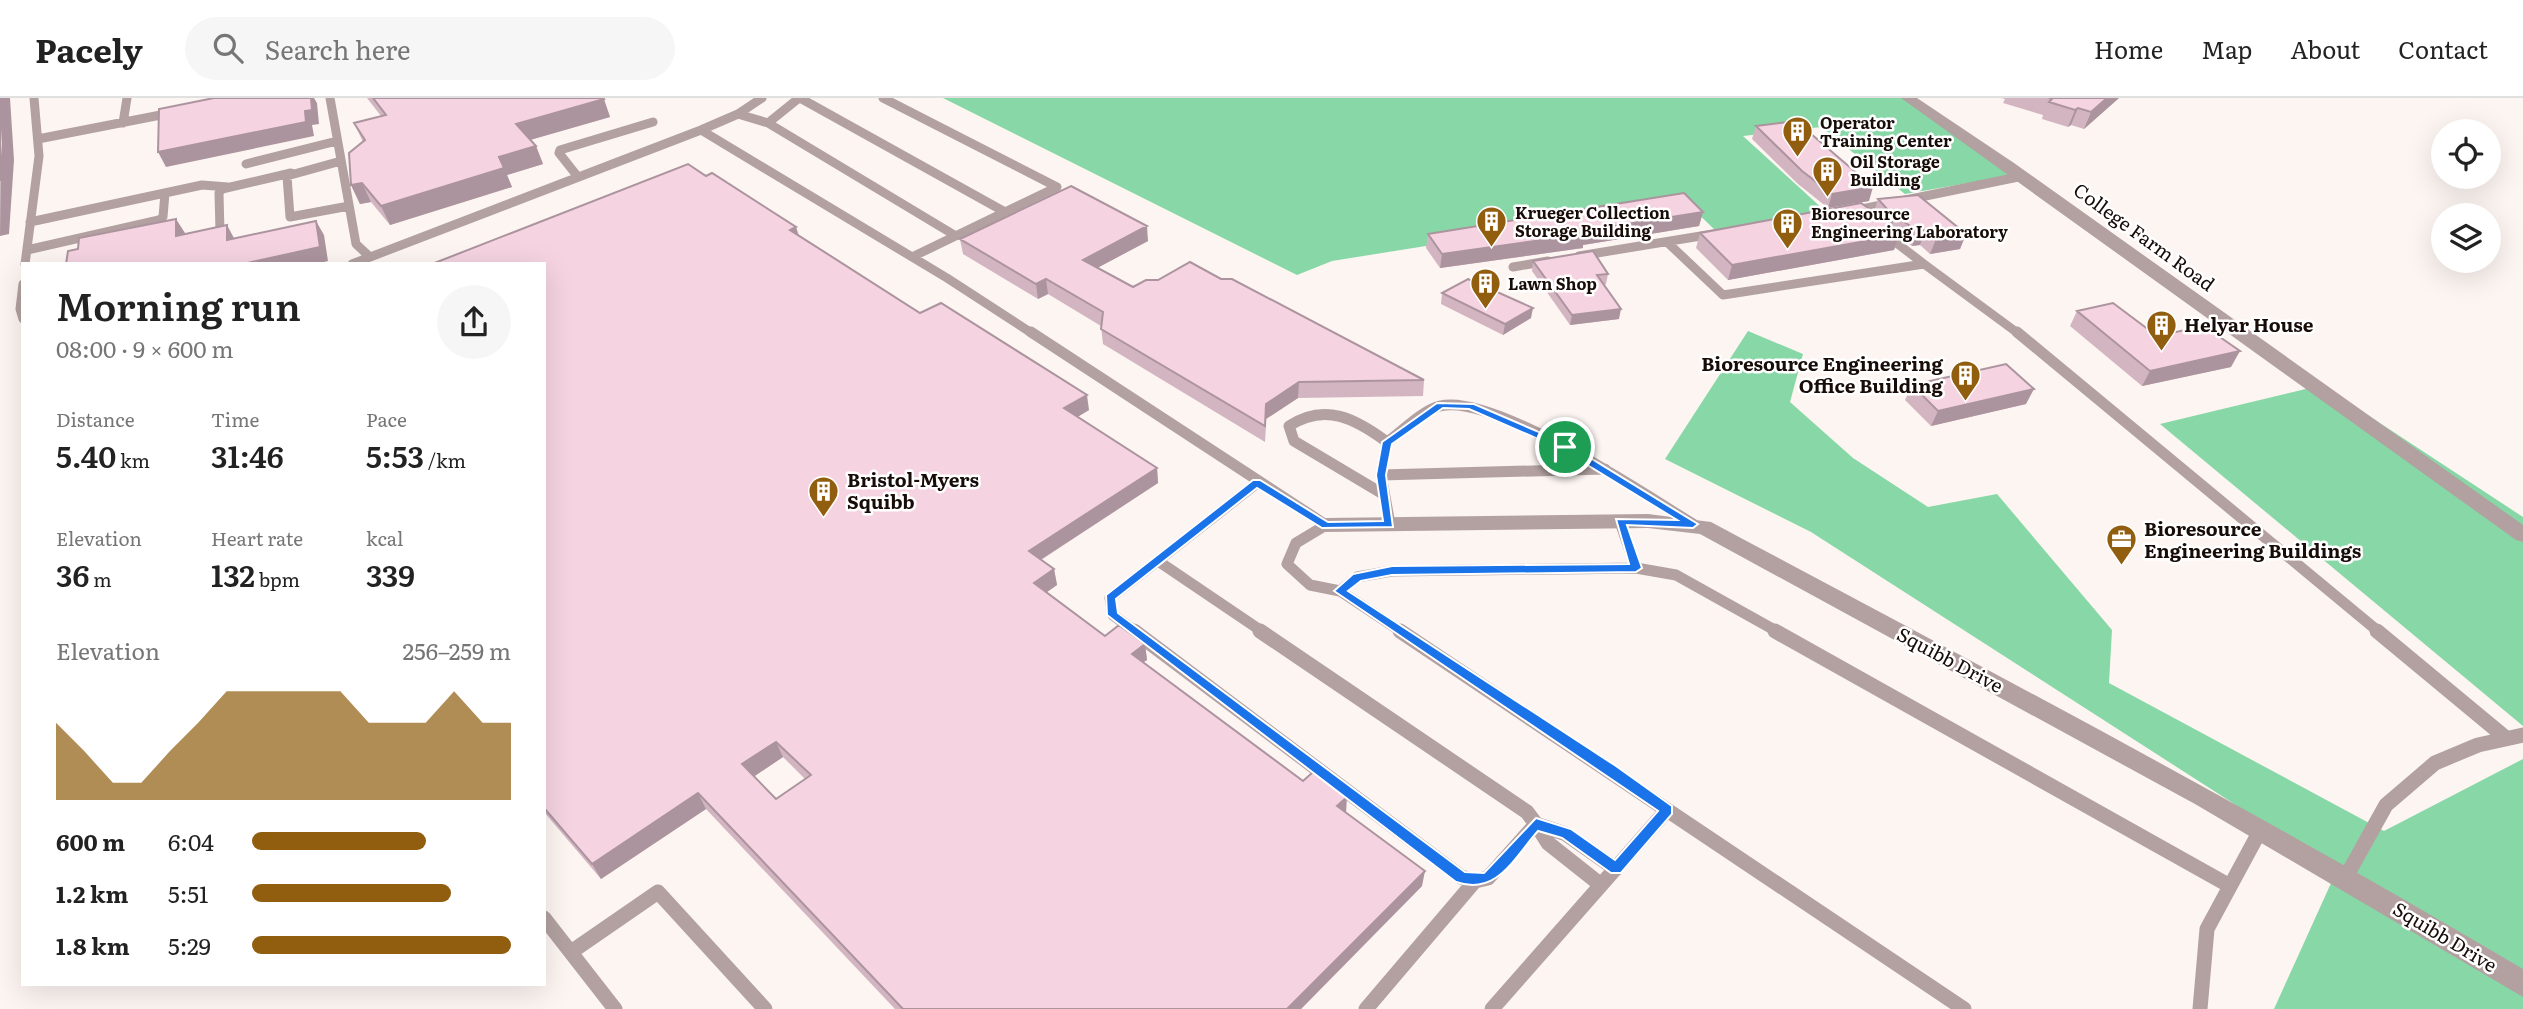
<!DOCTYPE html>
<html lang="en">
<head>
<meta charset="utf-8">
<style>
  body { margin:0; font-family:Literata,serif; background:#f6f6f6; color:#222; height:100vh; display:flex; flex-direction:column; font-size:26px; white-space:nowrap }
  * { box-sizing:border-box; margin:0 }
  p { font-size:23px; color:#767676 }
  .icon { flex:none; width:38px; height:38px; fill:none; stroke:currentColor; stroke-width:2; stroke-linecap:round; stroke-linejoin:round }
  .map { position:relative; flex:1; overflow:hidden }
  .drawer { position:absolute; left:21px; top:164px; width:525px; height:724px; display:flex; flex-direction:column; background:#fff; border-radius:0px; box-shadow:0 7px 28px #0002 }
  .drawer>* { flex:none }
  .buttons { position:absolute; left:2431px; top:21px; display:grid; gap:14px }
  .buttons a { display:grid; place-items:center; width:70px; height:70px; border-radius:50%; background:#fff; box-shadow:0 7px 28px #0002; font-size:35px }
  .pin { position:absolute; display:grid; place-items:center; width:60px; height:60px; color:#fff; margin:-30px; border:4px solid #fff; border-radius:50%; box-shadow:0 2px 7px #0007 }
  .round { display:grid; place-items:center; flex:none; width:74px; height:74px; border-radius:37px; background:#f6f6f6 }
  .summary { display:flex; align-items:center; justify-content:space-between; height:119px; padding:0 35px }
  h1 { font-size:38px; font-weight:600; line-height:52px }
  .metrics { display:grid; grid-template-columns:repeat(3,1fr); gap:10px; height:119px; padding:7px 35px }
  .metrics div { display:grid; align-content:center }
  .metrics b { font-size:30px; font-weight:600 }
  .metrics small { font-size:19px; font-weight:400 }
  .metrics p { font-size:19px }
  .chart { height:196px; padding:14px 35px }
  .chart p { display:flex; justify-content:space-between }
  .chart svg { width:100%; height:126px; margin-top:7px; fill:#915d0f; opacity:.7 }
  ul { padding:0 35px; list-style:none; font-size:23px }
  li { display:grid; grid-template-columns:112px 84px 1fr; align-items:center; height:52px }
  li i { height:18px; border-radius:9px; background:#915d0f }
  header { display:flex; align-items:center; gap:42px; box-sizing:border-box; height:98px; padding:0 35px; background:#fff; border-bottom:2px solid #e0e0e0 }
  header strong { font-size:33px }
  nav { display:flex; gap:38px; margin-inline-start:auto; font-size:24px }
  .search { width:490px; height:63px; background:#f6f6f6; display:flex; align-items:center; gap:18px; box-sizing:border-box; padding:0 24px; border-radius:38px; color:#767676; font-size:26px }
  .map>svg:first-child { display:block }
  .forest { fill:#88d7a6 }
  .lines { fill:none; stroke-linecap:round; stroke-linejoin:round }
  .service-far2 { stroke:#b2a1a0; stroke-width:9 }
  .service-far1 { stroke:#b2a1a0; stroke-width:11 }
  .service { stroke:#b2a1a0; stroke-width:15 }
  .minor { fill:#b2a1a0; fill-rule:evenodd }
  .wall { fill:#d3b5c2; fill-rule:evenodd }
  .shaded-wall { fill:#ac949e }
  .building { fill:#f5d3e1; stroke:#ac949e; stroke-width:2; fill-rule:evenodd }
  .route { fill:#1a73e8; stroke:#fff; stroke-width:2; fill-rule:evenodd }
  .labels { text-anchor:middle; stroke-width:5; stroke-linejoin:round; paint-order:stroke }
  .far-poi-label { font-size:16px; font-weight:bold; fill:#170c07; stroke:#fff; text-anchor:start }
  .street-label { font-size:19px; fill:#170c07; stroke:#fff }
  .poi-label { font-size:19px; font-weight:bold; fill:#170c07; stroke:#fff; text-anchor:start }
</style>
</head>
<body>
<header>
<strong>Pacely</strong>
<div class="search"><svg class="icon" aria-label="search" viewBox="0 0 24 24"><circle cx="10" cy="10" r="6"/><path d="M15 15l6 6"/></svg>Search here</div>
<nav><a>Home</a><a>Map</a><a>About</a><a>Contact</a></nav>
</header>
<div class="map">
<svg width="2523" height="911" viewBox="0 0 2523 911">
  <rect width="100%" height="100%" fill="#fcf5f2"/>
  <path class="forest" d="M943 0H1913L2026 75 1905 96 1821 29 1743 38 1825 113 1715 132 1688 106 1332 163 1297 177Z
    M1748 233 1803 256 1790 304 1853 360 1928 409 1997 396 2112 532 2109 585 2384 733 2523 661V911H2274L2337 772 1811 434 1665 361Z
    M2322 287 2523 419V628L2160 326Z"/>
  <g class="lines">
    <path class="service-far2" d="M330 0 356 146 370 159
      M800 0 1005 114
      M883 0 1057 89 912 159
      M738 16 768 25 956 138
      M123 25 127 0
      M768 25 799 0
      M701 32 947 180 1033 236
      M38 41 176 14
      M341 63 287 78 290 119 349 108
      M246 66 337 43
      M578 79 559 55 560 52 653 24
      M1852 113 2023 78
      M30 124 202 87 228 89
      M220 134 219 95 222 91 291 75
      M1667 144 1723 197 1924 166 1890 140
      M27 152 159 122 163 119 165 95
      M1579 158 1713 136
      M25 166 39 58 34 0
      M352 166 701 32 738 16 762 0
      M1924 166 2019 236
      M1513 169 1548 163
      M23 186 20 211 23 221"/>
    <path class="service-far1" d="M1031 234 1326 427 1296 445 1287 466 1310 487 1340 493 1402 534
      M2017 234 2379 534
      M1381 377 1605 371
      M1383 396 1294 343 1289 328C1325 304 1356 321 1387 344
      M1390 426 1381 377 1387 344C1403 333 1421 313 1440 308 1494 295 1644 396 1693 426
      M1158 463 1263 534
      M1636 470 1676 477 1778 534
      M1340 493 1357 479 1392 473 1636 470 1620 424
      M1136 534 1113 517 1110 500 1257 385"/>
    <path class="service" d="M1134 533 1461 779 1475 783 1488 780 1536 726 1527 714 1260 533
      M1400 533 1964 911
      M1775 533 2230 788
      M2377 533 2506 640
      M2346 779 2386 707 2435 665 2478 647 2523 637
      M1601 787 1548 745 1536 726 1566 736 1616 771
      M544 820 615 911
      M571 854 658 794 765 911
      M1366 911 1475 783
      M1492 911 1667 712
      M2200 911 2207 831 2261 731"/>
    <path class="minor" d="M1901 0H1917L2014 65 2523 427V444L2516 442Z
      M1648 416 1711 424C1984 570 2257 713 2523 871V899L2195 706 1700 436 1648 430 1326 434 1316 427 1326 420Z"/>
  </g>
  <path class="wall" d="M367 0H603L610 19 530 42 536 48 543 66 507 77 512 89 390 127 371 104 360 106 351 87 363 44 354 25 381 18Z
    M2001 0H2119L2084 31 2071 27 2068 29 2042 21 2043 17 2003 5 2005 1Z
    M1756 28 1869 103 1828 110 1798 86 1752 41Z
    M706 78 796 129 799 137 920 215 1089 312 1077 319 1157 370 1158 385 1041 462 1054 471 1057 487 1047 494 1105 538 1145 546 1147 562 1143 564 1346 714 1422 788 1301 911H895L706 711 601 781 544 714V166ZM783 659 805 681 776 701 754 678Z
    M1878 101 1966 136 1960 151 1930 156 1920 147 1912 148 1898 139 1894 152 1728 182 1696 150 1700 135 1874 114Z
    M1703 114 1699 128 1583 147V150L1440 170 1426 150 1428 136Z
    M960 141 1148 143 1097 170 1133 189 1221 181 1424 282 1423 298 1298 300 1266 321 1265 344 1103 246 1101 228 1048 196 1038 201 963 156Z
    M1533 163 1608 176 1606 186 1604 187 1619 221 1570 227 1532 173Z
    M1442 195 1531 220 1503 237 1441 206Z
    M2077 213 2157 238 2231 269 2142 288 2070 228Z
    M1912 287 2026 306 1931 328 1905 302Z"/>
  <path class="shaded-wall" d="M1 0H10L14 62 9 136 0 138Z
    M311 0H314L317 5 319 26 312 27 314 38 166 69 158 54Z
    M2107 0H2119L2084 31 2091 14Z
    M604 1 610 19 523 44 516 26Z
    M2078 10 2071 27 2068 29 2075 12Z
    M536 48 543 66 507 77 512 89 390 127 381 108 499 59Z
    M362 85 371 104 360 106 351 87Z
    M1873 89 1869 103 1828 110 1832 96Z
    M1703 114 1699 128 1583 147V150L1440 170 1442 156Z
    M1895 118 1890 133 1885 135 1890 121Z
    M176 121 185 135V153L176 138Z
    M316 123 324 137 328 163 316 166H243Z
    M227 127 235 142H227Z
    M1147 128 1148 143 1084 177 1083 162Z
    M796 129 800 144 790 132Z
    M1925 132 1920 147 1912 148 1918 133Z
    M1966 136 1960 151 1930 156 1936 141Z
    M1899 137 1894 152 1728 182 1732 167Z
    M1046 181 1048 196 1038 201 1036 186Z
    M1533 210 1531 220 1503 237 1505 226Z
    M1621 211 1619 221 1570 227 1572 217Z
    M2240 253 2231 269 2142 288 2150 273Z
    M1299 284 1298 300 1266 321 1265 344 1266 306Z
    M2034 291 2026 306 1931 328 1938 313Z
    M1087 297 1089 312 1066 326 1064 310Z
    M1157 370 1158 385 1031 468 1029 453Z
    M1054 471 1057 487 1037 501 1034 485Z
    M1145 546 1147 562 1133 571 1132 556Z
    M776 644 783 659 749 682 742 666Z
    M698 695 706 711 601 781 592 766Z
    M1347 699 1346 715 1337 708Z
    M1425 773 1422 788 1301 911H1287Z"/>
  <path class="building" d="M0 0 3 46 0 83Z
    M214 0H311L312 12 305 13 306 24 158 54 159 11Z
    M373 0H603L604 1 516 26 536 48 499 59 504 70 381 108 362 85 351 87 349 55 365 42 354 25 386 17Z
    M2049 0H2107L2091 14 2078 10 2075 12 2049 4 2052 1Z
    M1796 23 1873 89 1832 96 1802 73 1756 28Z
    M688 66 706 78 712 75 796 129 790 132 920 215 941 205 1087 297 1064 310 1157 370 1029 453 1054 471 1034 485 1105 538 1119 527 1145 546 1132 556 1303 683 1313 674 1347 699 1337 708 1425 773 1287 911H903L698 695 592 766 544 710V166H432ZM776 644 811 677 776 701 742 666Z
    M1071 88 1147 128 1083 162 1133 189 1146 182H1158L1190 164 1221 181H1232L1424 282 1299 284 1266 306 1265 328 1101 231 1103 214 1046 181 1036 186 960 141Z
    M1684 95 1703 114 1583 133 1585 136 1442 156 1428 136Z
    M1918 97 1966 136 1936 141 1925 132 1918 133 1895 118 1890 121 1889 127 1899 137 1732 167 1700 135 1861 105 1884 121 1889 113 1878 101Z
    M176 121V138L227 127V142L316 123 320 149 243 166H66L68 153 78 151 79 140Z
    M1593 153 1608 176 1597 177 1621 211 1572 217 1533 163Z
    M1468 181 1533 210 1505 226 1442 195Z
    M2113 205 2157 238 2204 228 2240 253 2150 273 2077 213Z
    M2006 266 2034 291 1938 313 1912 287Z"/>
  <path class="route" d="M1437 305 1474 306 1569 347 1698 426 1693 430 1627 427 1642 470 1636 474 1392 477 1361 483 1348 493 1616 668 1672 708V716L1621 775H1611L1562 740 1538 733C1514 760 1497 798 1456 784L1107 517 1106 497 1253 382H1260L1328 424 1383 423 1376 377 1382 344ZM1443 310 1469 311 1561 351 1677 422 1616 421 1629 466 1392 468 1353 476 1334 493 1658 713 1615 762 1571 731 1536 720 1484 775 1465 774 1118 515 1116 501 1257 390 1322 430 1393 429 1386 377 1392 346Z"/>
  <defs>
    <symbol id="building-pin" viewBox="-11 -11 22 30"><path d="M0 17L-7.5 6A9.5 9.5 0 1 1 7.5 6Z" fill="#915d0f" stroke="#fff"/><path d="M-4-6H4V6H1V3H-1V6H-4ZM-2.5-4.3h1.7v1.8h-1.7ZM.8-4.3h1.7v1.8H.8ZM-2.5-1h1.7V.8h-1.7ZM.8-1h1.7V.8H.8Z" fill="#fff"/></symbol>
    <symbol id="office-pin" viewBox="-11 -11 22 30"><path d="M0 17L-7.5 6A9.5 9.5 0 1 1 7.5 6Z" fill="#915d0f" stroke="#fff"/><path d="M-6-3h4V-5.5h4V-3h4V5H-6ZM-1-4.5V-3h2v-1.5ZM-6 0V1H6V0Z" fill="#fff"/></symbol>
  </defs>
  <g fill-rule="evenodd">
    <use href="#building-pin" x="1780" y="16" width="35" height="47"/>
    <use href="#building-pin" x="1810" y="56" width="35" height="47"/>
    <use href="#building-pin" x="1474" y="106" width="35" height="47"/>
    <use href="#building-pin" x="1770" y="108" width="35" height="47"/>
    <use href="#building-pin" x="1468" y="168" width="35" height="47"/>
    <use href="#building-pin" x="2144" y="210" width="35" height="47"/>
    <use href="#building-pin" x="1948" y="260" width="35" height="47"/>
    <use href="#building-pin" x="806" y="376" width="35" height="47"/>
    <use href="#office-pin" x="2104" y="424" width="35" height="47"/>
  </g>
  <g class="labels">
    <g class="far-poi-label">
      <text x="1820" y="31">Operator<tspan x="1820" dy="18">Training Center</tspan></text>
      <text x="1850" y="70">Oil Storage<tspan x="1850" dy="18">Building</tspan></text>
      <text x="1515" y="121">Krueger Collection<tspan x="1515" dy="18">Storage Building</tspan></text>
      <text x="1811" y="122">Bioresource<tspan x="1811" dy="18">Engineering Laboratory</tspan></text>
      <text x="1508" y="192">Lawn Shop</text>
    </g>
    <g class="street-label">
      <text transform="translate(2144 139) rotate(36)" y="7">College Farm Road</text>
      <text transform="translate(1950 562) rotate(28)" y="7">Squibb Drive</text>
      <text transform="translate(2445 839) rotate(31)" y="7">Squibb Drive</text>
    </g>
    <g class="poi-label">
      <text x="2184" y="234">Helyar House</text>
      <text x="1943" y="273" text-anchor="end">Bioresource Engineering<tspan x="1943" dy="22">Office Building</tspan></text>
      <text x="847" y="389">Bristol-Myers<tspan x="847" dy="22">Squibb</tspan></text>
      <text x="2144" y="438">Bioresource<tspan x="2144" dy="22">Engineering Buildings</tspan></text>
    </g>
  </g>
</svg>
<div class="buttons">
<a><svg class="icon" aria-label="locate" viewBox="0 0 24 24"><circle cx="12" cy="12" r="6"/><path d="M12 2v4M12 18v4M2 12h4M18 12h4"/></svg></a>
<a><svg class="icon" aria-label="layers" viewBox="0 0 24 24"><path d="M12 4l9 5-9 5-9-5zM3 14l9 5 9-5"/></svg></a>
</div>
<div class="pin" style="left:1565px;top:349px;background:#1e9e55"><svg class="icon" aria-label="arrive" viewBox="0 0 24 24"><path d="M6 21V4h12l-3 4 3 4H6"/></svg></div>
<section class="drawer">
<div class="summary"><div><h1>Morning run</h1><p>08:00 · 9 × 600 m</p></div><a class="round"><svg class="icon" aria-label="share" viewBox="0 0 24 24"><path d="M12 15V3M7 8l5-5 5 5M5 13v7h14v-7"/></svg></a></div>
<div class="metrics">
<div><p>Distance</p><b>5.40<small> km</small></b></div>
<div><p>Time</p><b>31:46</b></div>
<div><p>Pace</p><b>5:53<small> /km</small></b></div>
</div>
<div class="metrics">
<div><p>Elevation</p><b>36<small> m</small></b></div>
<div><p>Heart rate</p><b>132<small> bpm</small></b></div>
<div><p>kcal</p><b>339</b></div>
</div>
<div class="chart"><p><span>Elevation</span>256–259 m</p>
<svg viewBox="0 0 160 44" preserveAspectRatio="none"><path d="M0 44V17L10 27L20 38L30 38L40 27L50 17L60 6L70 6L80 6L90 6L100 6L110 17L120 17L130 17L140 6L150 17L160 17V44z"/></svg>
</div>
<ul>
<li><b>600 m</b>6:04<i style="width:67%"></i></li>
<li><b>1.2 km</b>5:51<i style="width:77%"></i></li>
<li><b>1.8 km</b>5:29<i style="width:100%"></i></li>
</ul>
</section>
</div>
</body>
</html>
